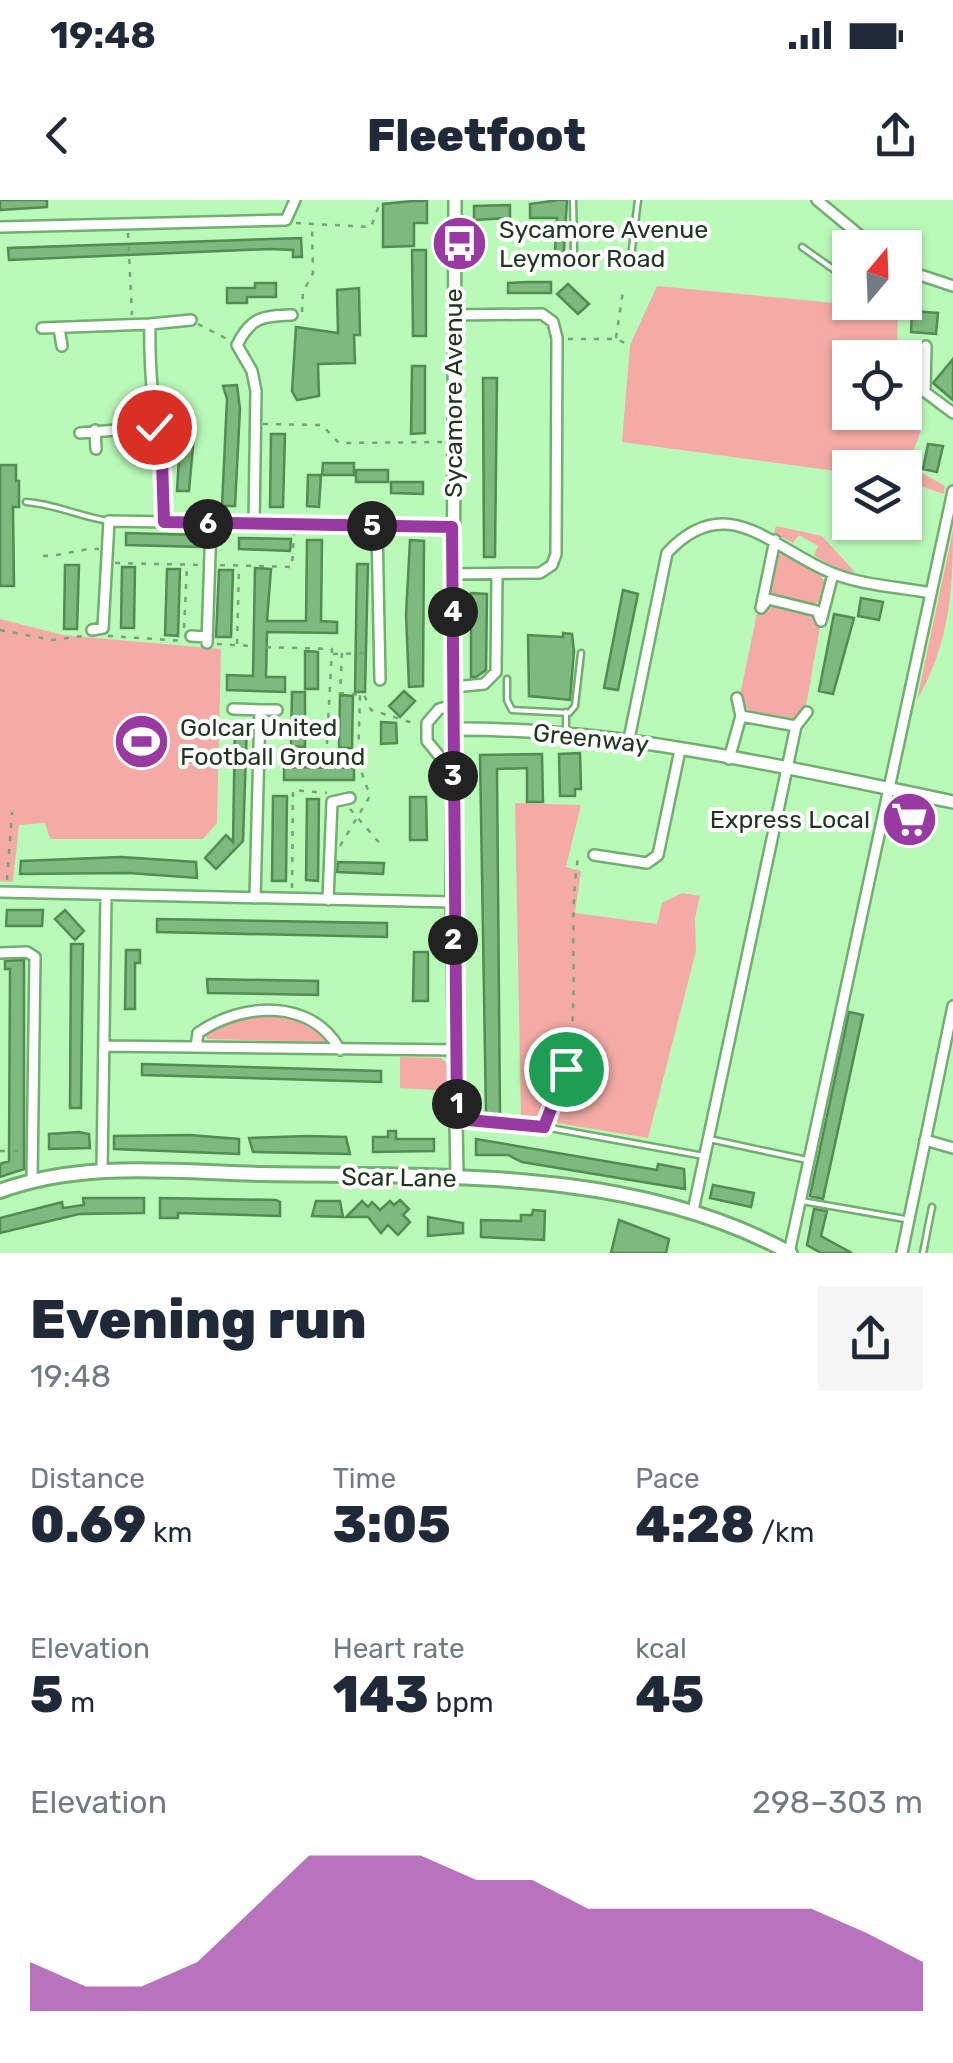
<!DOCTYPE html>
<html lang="en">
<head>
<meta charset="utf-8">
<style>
  body { margin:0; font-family:Rubik,sans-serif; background:#f6f6f7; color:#1f2937; height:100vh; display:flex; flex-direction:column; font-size:38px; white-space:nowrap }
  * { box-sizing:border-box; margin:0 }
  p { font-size:32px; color:#747a83 }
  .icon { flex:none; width:55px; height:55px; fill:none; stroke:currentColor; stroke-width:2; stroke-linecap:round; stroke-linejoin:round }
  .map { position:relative; height:1053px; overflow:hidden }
  .panel { display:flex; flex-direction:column; background:#fff; flex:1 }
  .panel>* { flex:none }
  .needle { width:65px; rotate:19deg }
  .buttons { position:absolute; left:832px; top:30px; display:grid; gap:20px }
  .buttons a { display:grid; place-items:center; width:90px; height:90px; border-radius:0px; background:#fff; box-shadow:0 2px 8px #0004; font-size:50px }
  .pin { position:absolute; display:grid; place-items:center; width:85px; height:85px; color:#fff; margin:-42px; border:5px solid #fff; border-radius:50%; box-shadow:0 2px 10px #0007 }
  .km { position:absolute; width:50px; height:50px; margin:-25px; border-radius:50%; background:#222; color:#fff; font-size:28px; line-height:50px; text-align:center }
  .round { display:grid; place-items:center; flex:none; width:105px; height:105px; border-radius:0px; background:#f6f6f7 }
  .headline { display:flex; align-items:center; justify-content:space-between; height:170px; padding:0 30px }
  h1 { font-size:55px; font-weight:800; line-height:75px }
  .figures { display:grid; grid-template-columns:repeat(3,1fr); gap:15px; height:170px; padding:10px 30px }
  .figures div { display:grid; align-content:center }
  .figures b { font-size:50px; font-weight:800 }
  .figures small { font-size:28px; font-weight:400 }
  .figures p { font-size:28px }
  .chart { height:280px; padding:20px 30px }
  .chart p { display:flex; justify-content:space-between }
  .chart svg { width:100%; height:180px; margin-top:10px; fill:#993aa2; opacity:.7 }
  .status { display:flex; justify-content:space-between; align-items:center; height:70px; padding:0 50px; background:#fff; direction:ltr }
  .status svg { height:28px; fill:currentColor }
  header { display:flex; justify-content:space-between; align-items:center; height:130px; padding:0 30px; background:#fff; font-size:45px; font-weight:800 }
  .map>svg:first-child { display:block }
  .green { fill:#f4aba5; fill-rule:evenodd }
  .building { fill:#7dba7d; stroke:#518c51; stroke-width:2.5 }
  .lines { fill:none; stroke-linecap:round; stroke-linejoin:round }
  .service-casing { stroke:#72ae71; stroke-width:9 }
  .minor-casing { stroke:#72ae71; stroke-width:14 }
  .tertiary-casing { stroke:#72ae71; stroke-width:16 }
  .secondary-casing { stroke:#72ae71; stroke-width:18 }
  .path { stroke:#75a475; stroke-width:2.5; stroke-dasharray:5 8; stroke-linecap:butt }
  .service { stroke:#fff; stroke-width:4 }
  .minor { stroke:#fff; stroke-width:9 }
  .tertiary { stroke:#fff; stroke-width:11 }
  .secondary { stroke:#fff; stroke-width:12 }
  .route-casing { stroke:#fff; stroke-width:20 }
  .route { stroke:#993aa2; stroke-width:12 }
  .labels { text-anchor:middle; stroke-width:8; stroke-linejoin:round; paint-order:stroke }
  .poi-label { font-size:25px; fill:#1d361d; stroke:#fff; text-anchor:start }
  .street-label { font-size:25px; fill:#1d361d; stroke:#fff }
</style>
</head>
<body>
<div class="status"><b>19:48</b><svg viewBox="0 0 49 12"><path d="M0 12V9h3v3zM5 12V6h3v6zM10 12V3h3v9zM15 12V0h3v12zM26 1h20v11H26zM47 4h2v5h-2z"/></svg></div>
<header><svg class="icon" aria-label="back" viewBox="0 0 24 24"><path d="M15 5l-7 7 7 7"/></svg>Fleetfoot<svg class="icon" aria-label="share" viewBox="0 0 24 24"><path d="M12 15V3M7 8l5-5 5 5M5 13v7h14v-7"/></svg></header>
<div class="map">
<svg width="953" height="1053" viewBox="0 0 953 1053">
  <rect width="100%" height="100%" fill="#bafab9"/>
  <path class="green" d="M657 86 898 109 897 148 913 154 905 217 923 225 908 265 945 286 944 294 905 281V268H850V273L622 242 630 145ZM850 158H905V212H850Z
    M776 326 822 336 855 372 838 370 814 355 818 346 799 335 793 343 774 333Z
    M953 330C953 393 949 444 917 500Z
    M778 353C793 354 815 367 824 380L819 402C806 407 777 402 767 391Z
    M775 406 811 415 820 427 805 512 793 518 750 511 739 500 757 413Z
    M0 419 63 435 221 449 217 623 203 639H50L45 623 19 625 13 682 0 681Z
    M515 603 581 605 566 667 581 671 575 713 657 724 662 703 682 693 700 696 695 718 696 751 648 938 521 917Z
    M273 813 313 825 329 838 326 842 207 839 205 834 240 816Z
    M400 857 441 858 447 864 448 891 400 888Z"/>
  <path class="building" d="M0 0H47V7L0 10Z
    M559 0H567L563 66H554L557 18H530V4Z
    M413 1H427V23H414V46L383 47V4Z
    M510 5V18L474 20V6Z
    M301 38 302 57H293V50L269 49 9 60 8 48Z
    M412 50H426V136H413Z
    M527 82H551V93H508V83Z
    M255 83H276V97H247V103H227V88H255Z
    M568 84 589 104 578 114 557 94Z
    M359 88 360 135H354L355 163 318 164 319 196 297 200 292 191 296 127 338 133 337 90Z
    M912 111 938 113 936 134 911 132Z
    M953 159V200L933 183Z
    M412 166H425V233L411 234Z
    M483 178H497L495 357H484Z
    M237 185 240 209 235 306H222L227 199 223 186Z
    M181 224H195L189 291H177Z
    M271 234H285L283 307H270Z
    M928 244 943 246 937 272 923 269Z
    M323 263H354V275H322Z
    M0 265H16V281H19V307H13L14 386H0Z
    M356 270H388V282H356Z
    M308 275H321L319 307 307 306Z
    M391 282H423V294L391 293Z
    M126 333 201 335 200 347 126 345Z
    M239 338 291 339 290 351 239 349Z
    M307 340H322L321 421 337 422V433L267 432 266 477H285V492L227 490V475L253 476 255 368 271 369 267 421H306Z
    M410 340 424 341 423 486 409 487 406 415Z
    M357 364H368L365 492H355Z
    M65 365H79L77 429H64Z
    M122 367H135L134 428H121Z
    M167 369H180L178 436 165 435Z
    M219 370H233L231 437H216Z
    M623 390 638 394 618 490 604 488Z
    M471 393 487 394 486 470 476 477H471Z
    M861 398 883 402 879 420 858 416Z
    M834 414 854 418 833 494 819 491Z
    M563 433 572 434 574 451 570 500 529 496 528 435 563 437Z
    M305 451 318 452V489H305Z
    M404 491 415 501 400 517 389 506Z
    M292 492H305V547L291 546Z
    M340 495 353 496 352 548H339Z
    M381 522 396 523 397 543 381 544Z
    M235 523 247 524 243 641 216 669 205 658 226 635 233 642Z
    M580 553 581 589H575V596H560L559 554Z
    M542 554 543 602H527V568L497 569 500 914H486L480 555Z
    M284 567 354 568V580H284Z
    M273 596H287L286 681H272Z
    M410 597H426L427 640H410Z
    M307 599H319L318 681 306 680Z
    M121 657 196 662 197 678 129 673 20 674 21 661Z
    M338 662 384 663 383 674 337 672Z
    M7 710H43L42 726H6Z
    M65 710 84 731 75 740 55 719Z
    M157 719 387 723V737L157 732Z
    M71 744H83L81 908H70Z
    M126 750H140V763H135V809H125Z
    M414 752H428V801H413Z
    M24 760V969L0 977V964L9 961 10 769H5V761Z
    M207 779 318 781V795L208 793Z
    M849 812 863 815 823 999 810 996Z
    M142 864 381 871V882L142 875Z
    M388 931H396V939H434V951L373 952V937H388Z
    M79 932 89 934 90 948 49 949V934Z
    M189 935 239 939V954L114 949V936Z
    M308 936 346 937 350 954 253 952 249 938Z
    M476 939 657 970 658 964 684 969 685 989 522 962 508 955H476Z
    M713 985 754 993 751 1007 710 998Z
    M83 998H144V1013L79 1014 0 1033V1018L62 1002 63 1008 84 1005Z
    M160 998 276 1000 280 1002V1016L178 1013V1018H160Z
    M400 1000 409 1009 403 1015 410 1022 398 1035 388 1025 381 1033 368 1017H346L362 1001 368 1007 372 1002 380 1010 390 1001 394 1005Z
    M316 1001H340L343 1017 312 1016Z
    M814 1009 827 1011 821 1036 852 1053H821L807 1045Z
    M533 1010 545 1011 544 1040 481 1037V1020L521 1021V1015H532Z
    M428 1017 463 1023V1033L428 1036Z
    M619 1020 669 1039 666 1053H611Z"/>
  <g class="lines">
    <defs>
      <path id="service" d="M573 0 574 52
        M802 47 850 81
        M631 57 638 0
        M26 302C56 304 80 317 109 321
        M507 479V500L512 510 569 513 575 506 581 453
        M566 533V512
        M457 919 550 928 704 956
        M709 939 807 960
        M802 1001 905 1019
        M923 1053 932 1007"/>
      <path id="minor" d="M817 0 875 48
        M0 27 286 20 295 0
        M905 70 953 86
        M150 124 191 120
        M42 128 150 124C148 191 162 255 163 322
        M59 128 62 146
        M926 146 925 192 953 213
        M95 230 96 249
        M80 233 154 227
        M254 324 256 191 252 171 237 145C251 117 262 116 292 115
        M377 327 380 480
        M775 340 761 408 768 399 817 411 821 421 833 374
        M452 374 540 373 552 365 556 354 557 138 553 122 542 114 453 115
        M92 430 103 428 109 321 452 327
        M191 436 207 437
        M207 443 211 324
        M454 487 484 484 496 472 497 374
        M737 498 741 516
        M233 509 260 510 255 698
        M260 510H277
        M796 526 807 512
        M629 539 667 353C727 288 772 349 832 373 861 385 899 387 931 393
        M453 561 441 558 427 541V523L439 509 453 505
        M594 655 647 663 658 655 680 550
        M0 692 452 702
        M328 700 332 602 350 598
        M0 753 27 752 35 757 32 979
        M104 846 458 850
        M196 847 198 833C241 803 311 797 340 850
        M925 940 953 948
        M102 971 106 695
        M693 1011 796 526 741 516 729 559
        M789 1053 953 291
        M902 1053 953 806"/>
      <path id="tertiary" d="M455 0 452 702 457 978
        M453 529C621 528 789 568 953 602"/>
      <path id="secondary" d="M0 991C83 960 176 972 263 974 438 977 632 966 790 1053"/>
    </defs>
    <use href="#service" class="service-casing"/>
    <use href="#minor" class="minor-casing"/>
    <use href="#tertiary" class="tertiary-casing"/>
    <use href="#secondary" class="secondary-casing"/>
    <path class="path" d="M296 23 371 27 381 0
      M128 33 132 115
      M302 112 303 92 313 73 312 27
      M198 124 227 139
      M616 138 623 91
      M568 139H616L630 145
      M263 224 322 225 339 243 442 242
      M43 356C63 356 81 348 99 349
      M115 363 202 365
      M220 365 292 367 294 332
      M184 428 187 366
      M0 430 52 440 82 436
      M108 436 185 441
      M217 444 254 446
      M237 444 239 367
      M266 447 332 449 326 560 358 562
      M342 453 340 493 364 495 371 510 416 524
      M333 454 370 453
      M267 557 324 560
      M350 609 383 647
      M340 646 370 596 358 562 360 495
      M7 680 12 612
      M292 688 293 590 327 593
      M546 921C553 904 562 886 566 869 581 800 567 727 578 658L583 657
      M0 951H23"/>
    <use href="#service" class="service"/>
    <use href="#minor" class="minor"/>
    <use href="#tertiary" class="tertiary"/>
    <use href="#secondary" class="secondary"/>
  </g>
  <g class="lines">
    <defs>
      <path id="route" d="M154 227 162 260 164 322 452 327 457 919 544 927 566 869"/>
    </defs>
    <use href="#route" class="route-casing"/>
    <use href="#route" class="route"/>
  </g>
  <defs>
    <symbol id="bus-disc" viewBox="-11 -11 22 22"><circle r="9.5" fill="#993aa2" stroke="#fff"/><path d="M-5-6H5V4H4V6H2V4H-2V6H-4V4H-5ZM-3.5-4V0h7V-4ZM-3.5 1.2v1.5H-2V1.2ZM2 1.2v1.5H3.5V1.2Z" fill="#fff"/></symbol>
    <symbol id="stadium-disc" viewBox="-11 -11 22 22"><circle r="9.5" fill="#993aa2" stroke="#fff"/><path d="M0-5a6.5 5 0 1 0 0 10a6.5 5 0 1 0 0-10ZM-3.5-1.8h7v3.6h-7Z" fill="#fff"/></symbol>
    <symbol id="supermarket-disc" viewBox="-11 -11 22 22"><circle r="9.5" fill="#993aa2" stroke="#fff"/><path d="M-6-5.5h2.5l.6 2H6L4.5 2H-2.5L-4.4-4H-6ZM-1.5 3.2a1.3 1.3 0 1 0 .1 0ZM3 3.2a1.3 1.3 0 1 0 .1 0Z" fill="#fff"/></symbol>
  </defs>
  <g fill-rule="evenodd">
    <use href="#bus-disc" x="428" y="12" width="63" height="63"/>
    <use href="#stadium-disc" x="110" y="510" width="63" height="63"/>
    <use href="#supermarket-disc" x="878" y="588" width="63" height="63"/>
  </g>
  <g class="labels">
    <g class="poi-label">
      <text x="499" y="38">Sycamore Avenue<tspan x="499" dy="29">Leymoor Road</tspan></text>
      <text x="180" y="536">Golcar United<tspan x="180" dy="29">Football Ground</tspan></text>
      <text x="870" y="628" text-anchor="end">Express Local</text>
    </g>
    <g class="street-label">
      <text transform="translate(453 193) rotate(-90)" y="9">Sycamore Avenue</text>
      <text transform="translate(591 538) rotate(6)" y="9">Greenway</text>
      <text transform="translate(399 977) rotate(1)" y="9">Scar Lane</text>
    </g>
  </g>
</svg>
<div class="buttons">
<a><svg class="needle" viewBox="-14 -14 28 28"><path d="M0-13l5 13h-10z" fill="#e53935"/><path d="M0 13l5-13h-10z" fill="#747a83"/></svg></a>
<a><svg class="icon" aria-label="locate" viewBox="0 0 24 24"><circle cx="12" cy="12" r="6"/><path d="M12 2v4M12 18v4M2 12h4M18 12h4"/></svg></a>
<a><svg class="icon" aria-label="layers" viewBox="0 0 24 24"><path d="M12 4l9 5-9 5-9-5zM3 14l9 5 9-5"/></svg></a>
</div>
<div class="pin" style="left:566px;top:869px;background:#1e9e55"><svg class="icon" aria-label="arrive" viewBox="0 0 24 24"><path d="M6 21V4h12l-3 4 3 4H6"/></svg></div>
<div class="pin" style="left:154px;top:227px;background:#d93025"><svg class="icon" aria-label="check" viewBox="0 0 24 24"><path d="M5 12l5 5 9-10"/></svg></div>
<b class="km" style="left:457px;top:904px">1</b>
<b class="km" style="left:453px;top:740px">2</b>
<b class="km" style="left:453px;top:576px">3</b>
<b class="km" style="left:453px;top:412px">4</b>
<b class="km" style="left:372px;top:326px">5</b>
<b class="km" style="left:208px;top:324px">6</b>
</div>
<section class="panel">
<div class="headline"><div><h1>Evening run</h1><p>19:48</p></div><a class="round"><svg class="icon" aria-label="share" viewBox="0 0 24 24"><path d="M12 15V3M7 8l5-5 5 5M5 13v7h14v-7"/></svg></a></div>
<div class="figures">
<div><p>Distance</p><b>0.69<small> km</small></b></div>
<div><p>Time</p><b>3:05</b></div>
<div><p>Pace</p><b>4:28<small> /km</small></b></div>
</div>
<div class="figures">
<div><p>Elevation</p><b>5<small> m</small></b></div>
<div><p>Heart rate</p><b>143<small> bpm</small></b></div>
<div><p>kcal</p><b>45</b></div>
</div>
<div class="chart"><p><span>Elevation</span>298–303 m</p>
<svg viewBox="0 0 160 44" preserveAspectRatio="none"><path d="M0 44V32L10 38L20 38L30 32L40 19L50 6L60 6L70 6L80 12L90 12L100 19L110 19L120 19L130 19L140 19L150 25L160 32V44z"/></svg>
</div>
</section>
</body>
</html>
